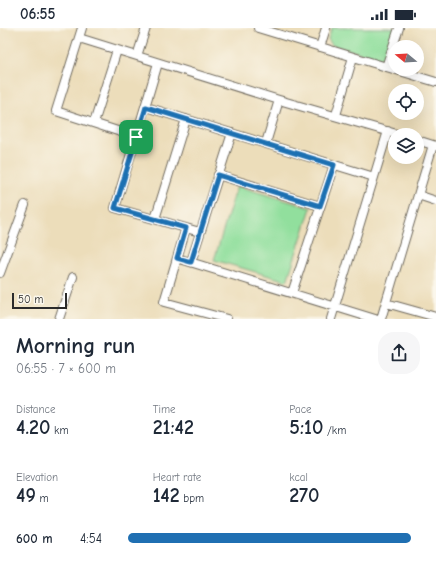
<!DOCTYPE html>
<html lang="en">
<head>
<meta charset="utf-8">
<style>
  body { margin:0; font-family:"Comic Neue",sans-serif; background:#f6f6f7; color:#1f2937; height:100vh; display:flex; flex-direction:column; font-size:15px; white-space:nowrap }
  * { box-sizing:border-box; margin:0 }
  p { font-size:13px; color:#747a83 }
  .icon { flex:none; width:22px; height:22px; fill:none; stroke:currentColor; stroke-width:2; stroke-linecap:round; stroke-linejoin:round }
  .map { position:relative; height:291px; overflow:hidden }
  .side { display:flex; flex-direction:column; background:#fff; flex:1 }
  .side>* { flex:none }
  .needle { width:26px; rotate:288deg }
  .controls { position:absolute; left:388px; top:12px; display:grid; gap:8px }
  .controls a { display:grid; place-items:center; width:36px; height:36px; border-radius:50%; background:#fff; box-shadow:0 4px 16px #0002; font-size:20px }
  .scale { position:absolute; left:12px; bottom:10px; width:55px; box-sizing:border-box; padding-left:4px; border:2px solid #2b2b2b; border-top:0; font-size:11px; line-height:14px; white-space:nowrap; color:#2b2b2b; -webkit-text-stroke:3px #fbf7ec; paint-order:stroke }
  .pin { position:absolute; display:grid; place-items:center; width:34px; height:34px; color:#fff; margin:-17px; border-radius:8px; box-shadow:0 2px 6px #0006 }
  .round { display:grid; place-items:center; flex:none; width:42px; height:42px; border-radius:16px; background:#f6f6f7 }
  .overview { display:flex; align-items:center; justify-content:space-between; height:68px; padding:0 16px }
  h1 { font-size:22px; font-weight:700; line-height:30px }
  .figures { display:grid; grid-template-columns:repeat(3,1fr); gap:6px; height:68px; padding:4px 16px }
  .figures div { display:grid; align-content:center }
  .figures b { font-size:20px; font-weight:700 }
  .figures small { font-size:11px; font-weight:400 }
  .figures p { font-size:11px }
  ul { padding:0 16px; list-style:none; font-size:13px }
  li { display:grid; grid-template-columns:64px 48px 1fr; align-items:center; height:30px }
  li i { height:10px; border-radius:5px; background:#1f6fb2 }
  .status { display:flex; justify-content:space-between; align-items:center; height:28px; padding:0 20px; background:#fff; direction:ltr }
  .status svg { height:11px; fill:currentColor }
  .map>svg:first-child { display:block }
  .green { fill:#91df9d; stroke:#5e8564 }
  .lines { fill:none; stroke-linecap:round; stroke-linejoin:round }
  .minor-casing { stroke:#6f695d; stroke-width:10 }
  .minor { stroke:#fff; stroke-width:8 }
  .route-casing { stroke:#fff; stroke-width:8 }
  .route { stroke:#1f6fb2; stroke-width:5 }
</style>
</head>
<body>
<div class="status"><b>06:55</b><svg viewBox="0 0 49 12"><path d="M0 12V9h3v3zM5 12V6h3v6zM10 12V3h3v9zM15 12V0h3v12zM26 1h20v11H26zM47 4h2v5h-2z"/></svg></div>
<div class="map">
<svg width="436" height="291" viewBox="0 0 436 291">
  <rect width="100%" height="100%" fill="#fbf7ec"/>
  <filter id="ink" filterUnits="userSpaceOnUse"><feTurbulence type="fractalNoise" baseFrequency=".025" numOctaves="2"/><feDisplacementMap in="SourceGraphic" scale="8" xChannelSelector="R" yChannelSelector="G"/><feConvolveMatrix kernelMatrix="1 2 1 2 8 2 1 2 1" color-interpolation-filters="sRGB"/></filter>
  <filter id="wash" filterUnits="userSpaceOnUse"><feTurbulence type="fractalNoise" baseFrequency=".012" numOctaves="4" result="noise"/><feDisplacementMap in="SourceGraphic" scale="16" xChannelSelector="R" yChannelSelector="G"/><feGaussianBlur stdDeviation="0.9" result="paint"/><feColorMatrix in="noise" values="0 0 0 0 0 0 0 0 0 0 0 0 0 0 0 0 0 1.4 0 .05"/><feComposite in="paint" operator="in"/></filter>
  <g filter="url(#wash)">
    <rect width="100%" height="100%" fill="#ecddba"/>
    <path class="green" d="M332 0H395L386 28 381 31 332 17 328 11Z
      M237 158 311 180 287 253 214 232Z"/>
  </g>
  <g filter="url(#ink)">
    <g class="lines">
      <defs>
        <path id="minor" d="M82 0 56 83 136 109
          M258 0 436 54
          M79 10 279 72 400 107
          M320 19 326 0
          M137 28 146 0
          M158 35 115 180 200 204
          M386 39 399 0
          M146 79 374 149
          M336 87 353 29
          M94 95 117 22
          M417 112 436 118
          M266 115 279 72
          M218 147 320 178
          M418 167 436 173
          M155 191 186 91
          M186 200 164 274 227 291
          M177 230 375 291
          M191 234 232 105
          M0 245 25 177
          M292 265 334 137
          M386 275 436 289
          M59 291 73 249
          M331 291 388 103
          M381 291 433 117"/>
      </defs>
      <use href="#minor" class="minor-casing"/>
      <use href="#minor" class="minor"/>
    </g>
  </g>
  <g class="lines" filter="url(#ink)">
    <defs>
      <path id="route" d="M146 79 334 137 320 178 218 147 191 234 177 230 186 200 115 180Z"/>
    </defs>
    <use href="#route" class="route-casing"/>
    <use href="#route" class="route"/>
  </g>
</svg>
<div class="controls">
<a><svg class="needle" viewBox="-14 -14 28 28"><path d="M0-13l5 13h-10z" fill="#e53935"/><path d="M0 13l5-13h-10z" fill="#747a83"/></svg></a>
<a><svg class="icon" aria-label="locate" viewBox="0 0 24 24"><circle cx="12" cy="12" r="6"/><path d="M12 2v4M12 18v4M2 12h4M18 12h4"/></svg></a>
<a><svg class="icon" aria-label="layers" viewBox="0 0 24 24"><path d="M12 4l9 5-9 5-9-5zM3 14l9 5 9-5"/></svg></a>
</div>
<div class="scale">50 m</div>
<div class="pin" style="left:136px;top:109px;background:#1e9e55"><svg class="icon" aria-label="arrive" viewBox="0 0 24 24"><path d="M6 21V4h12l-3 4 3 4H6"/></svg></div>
</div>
<section class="side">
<div class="overview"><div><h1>Morning run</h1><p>06:55 · 7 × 600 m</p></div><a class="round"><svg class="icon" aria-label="share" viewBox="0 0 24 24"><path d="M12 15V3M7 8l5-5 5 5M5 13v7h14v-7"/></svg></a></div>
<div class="figures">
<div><p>Distance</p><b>4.20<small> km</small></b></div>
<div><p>Time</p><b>21:42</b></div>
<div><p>Pace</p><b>5:10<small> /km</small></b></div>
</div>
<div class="figures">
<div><p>Elevation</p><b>49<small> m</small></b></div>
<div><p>Heart rate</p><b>142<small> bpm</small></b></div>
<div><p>kcal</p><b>270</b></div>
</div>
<ul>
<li><b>600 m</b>4:54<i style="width:97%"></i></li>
</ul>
</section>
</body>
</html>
